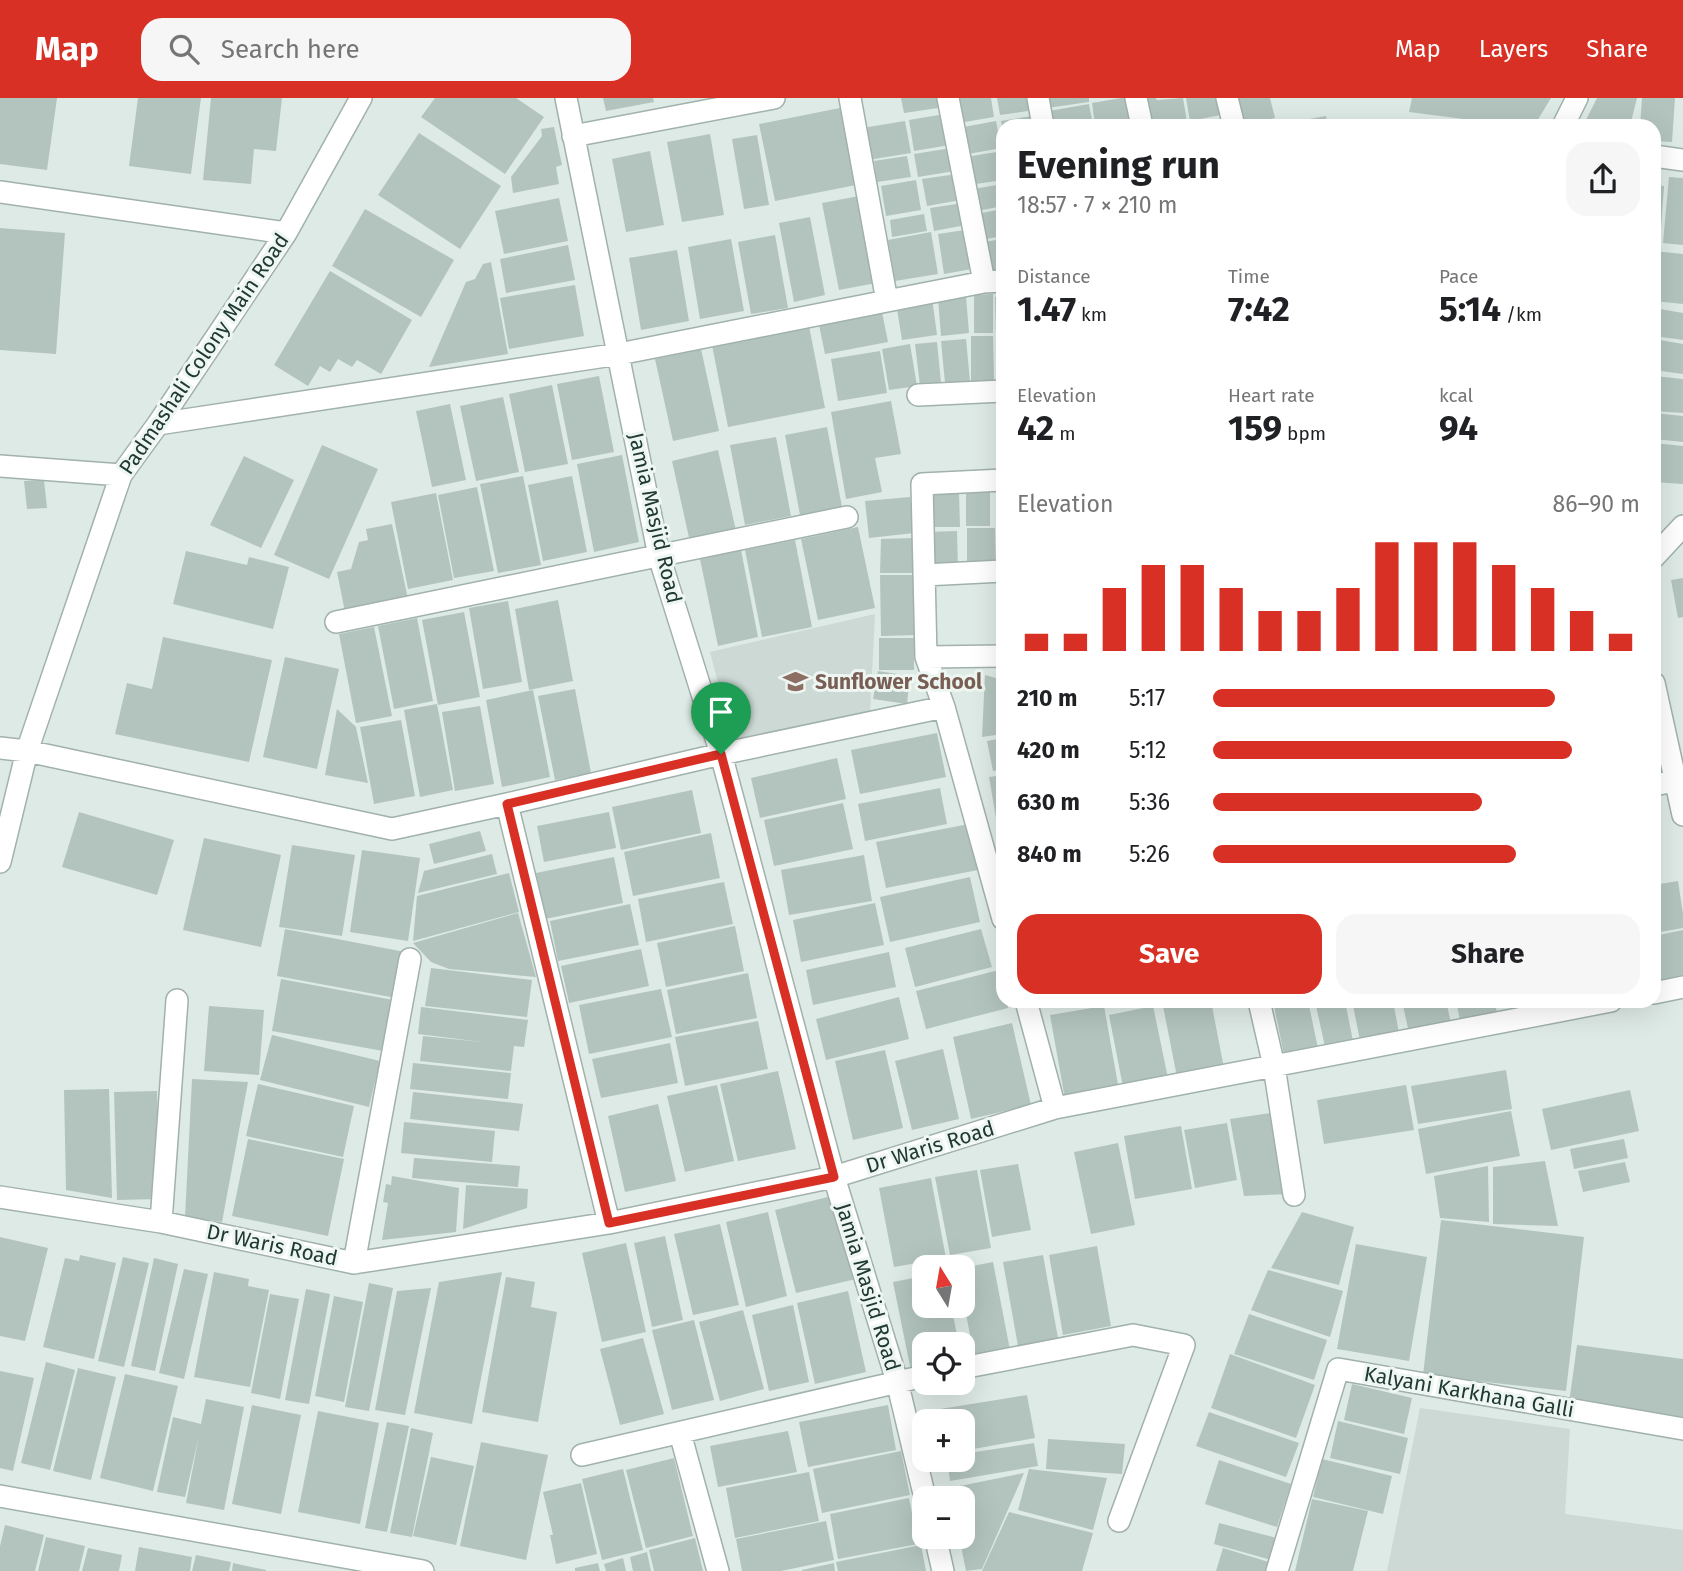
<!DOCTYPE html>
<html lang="en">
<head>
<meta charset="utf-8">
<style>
  body { margin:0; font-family:"Fira Sans",sans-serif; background:#f6f6f6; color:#202124; height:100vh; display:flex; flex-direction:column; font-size:26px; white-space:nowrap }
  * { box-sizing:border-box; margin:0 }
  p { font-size:23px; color:#757577 }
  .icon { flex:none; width:38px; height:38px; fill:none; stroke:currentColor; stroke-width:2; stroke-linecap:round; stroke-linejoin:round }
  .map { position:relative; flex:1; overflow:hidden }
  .side { position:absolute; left:996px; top:21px; width:665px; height:889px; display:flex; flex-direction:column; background:#fff; border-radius:21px; box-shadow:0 7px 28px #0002 }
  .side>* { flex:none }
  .needle { width:46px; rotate:349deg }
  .controls { position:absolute; left:912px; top:1157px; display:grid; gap:14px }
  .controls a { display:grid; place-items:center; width:63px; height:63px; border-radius:14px; background:#fff; box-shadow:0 7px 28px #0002; font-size:35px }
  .pin { position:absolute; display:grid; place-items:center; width:60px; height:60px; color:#fff; margin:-72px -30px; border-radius:50% 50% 50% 0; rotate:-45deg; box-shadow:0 0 7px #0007 }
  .pin .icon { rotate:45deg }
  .round { display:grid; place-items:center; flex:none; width:74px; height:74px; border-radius:21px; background:#f6f6f6 }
  .headline { display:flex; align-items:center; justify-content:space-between; height:119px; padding:0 21px }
  h1 { font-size:38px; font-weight:700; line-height:52px }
  .figures { display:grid; grid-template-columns:repeat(3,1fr); gap:10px; height:119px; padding:7px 21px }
  .figures div { display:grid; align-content:center }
  .figures b { font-size:35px; font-weight:700 }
  .figures small { font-size:19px; font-weight:400 }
  .figures p { font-size:19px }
  .chart { height:196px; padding:14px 21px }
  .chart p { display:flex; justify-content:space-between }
  .chart svg { width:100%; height:126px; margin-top:7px; stroke:#d93025; stroke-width:6 }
  .cta { display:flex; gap:14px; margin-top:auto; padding:14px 21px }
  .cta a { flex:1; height:80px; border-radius:21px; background:#d93025; color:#fff; font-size:28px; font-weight:700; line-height:80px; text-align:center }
  .cta a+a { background:#f6f6f6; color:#202124 }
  ul { padding:0 21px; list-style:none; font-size:23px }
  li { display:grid; grid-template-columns:112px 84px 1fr; align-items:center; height:52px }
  li i { height:18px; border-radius:9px; background:#d93025 }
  header { display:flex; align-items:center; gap:42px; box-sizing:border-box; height:98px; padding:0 35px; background:#d93025; color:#fff }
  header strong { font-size:33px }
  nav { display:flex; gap:38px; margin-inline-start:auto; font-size:24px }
  .search { width:490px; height:63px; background:#f6f6f6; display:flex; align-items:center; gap:18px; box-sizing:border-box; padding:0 24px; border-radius:21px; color:#757577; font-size:26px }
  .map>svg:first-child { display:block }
  .built { fill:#ccd9d4 }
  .building { fill:#b3c4be }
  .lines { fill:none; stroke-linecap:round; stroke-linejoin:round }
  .minor-casing { stroke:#a1b1ac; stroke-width:24 }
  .minor { stroke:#fff; stroke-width:21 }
  .route-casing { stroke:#fff; stroke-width:14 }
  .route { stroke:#d93025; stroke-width:9 }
  .labels { text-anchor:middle; stroke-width:6; stroke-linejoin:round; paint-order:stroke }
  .street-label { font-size:21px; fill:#203933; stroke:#eef6f2 }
  .education-label { font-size:21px; font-weight:bold; fill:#785e54; stroke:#eef6f2; text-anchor:start }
</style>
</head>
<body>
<header>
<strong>Map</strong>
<div class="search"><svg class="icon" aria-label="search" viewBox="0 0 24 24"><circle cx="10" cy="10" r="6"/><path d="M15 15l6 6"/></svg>Search here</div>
<nav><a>Map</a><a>Layers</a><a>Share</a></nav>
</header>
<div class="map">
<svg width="1683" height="1473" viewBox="0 0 1683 1473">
  <rect width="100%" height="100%" fill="#deeae5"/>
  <path class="built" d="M875 516 870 614 734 645 710 554Z
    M1420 1310 1570 1331 1565 1416 1683 1432V1473H1387Z"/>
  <path class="building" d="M0 0H57L47 72 0 66Z
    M138 0H201L191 76 129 68Z
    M211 0H282L276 53 254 51 251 86 203 82Z
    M435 0H516L544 19 505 76 421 19Z
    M603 0H653L654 4 606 13Z
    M901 0H944L945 9 904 15Z
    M955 0H991L994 19 959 25Z
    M997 0H1033L1035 12 1000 17Z
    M1046 0H1089V4L1047 10Z
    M1121 0H1130L1133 21 1095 27 1092 5Z
    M1140 0H1156L1157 2 1183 0 1187 24 1151 28Z
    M1186 0H1223L1226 16 1190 23Z
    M1233 0H1270L1275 20 1243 28Z
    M1412 0H1551L1534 28H1518L1409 14Z
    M1597 0H1637L1630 28H1583Z
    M1642 0H1675L1672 44 1654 43V28H1640Z
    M1089 6 1093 28H1052L1049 13Z
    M840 10 856 87 775 103 759 26Z
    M945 16 950 47 914 53 909 22Z
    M1038 17 1040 28H1002L1001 23Z
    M1326 18 1328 28H1287V25Z
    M1229 20 1230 28H1192V27Z
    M905 23 911 55 868 62 862 30Z
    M996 23 1001 50 963 57 958 30Z
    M554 29 562 67 556 69 559 86 513 95 511 79 542 38 541 31Z
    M419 35 501 88 460 151 378 97Z
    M710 36 724 117 682 124 667 44Z
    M757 37 769 107 744 111 732 41Z
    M951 50 955 73 918 79 914 56Z
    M650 53 664 127 626 134 612 61Z
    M1003 53V82L969 87 965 59Z
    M907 58 911 79 877 84 874 63Z
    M957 76 961 102 927 108 922 81Z
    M1669 79 1683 80V147L1663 145Z
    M916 82 921 112 886 118 881 88Z
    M1003 86V108L977 113 973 91Z
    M1654 87 1664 88 1660 145H1654Z
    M859 98 876 185 839 192 822 105Z
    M559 100 568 143 504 156 495 113Z
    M963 105 966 127 934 133 930 110Z
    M365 111 454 162 421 219 332 168Z
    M1003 111V138L980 142 976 116Z
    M924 116 927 133 892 139 890 122Z
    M810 119 825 197 794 204 779 125Z
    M0 130 65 135 56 256 0 252Z
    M965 132 972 171 944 176 938 136Z
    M931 134 938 176 895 183 888 142Z
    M775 137 788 210 751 216 738 144Z
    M731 141 744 213 700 221 688 149Z
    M1003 141V172L988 174 983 144Z
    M568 147 575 182 506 195 500 161Z
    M677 152 689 223 641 232 629 160Z
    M1654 153 1683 156V206L1654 203Z
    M491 164 508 256 429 269 466 184 475 181 483 166Z
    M330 173 412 222 381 276 357 262 352 269 338 261 330 274 320 268 308 288 274 267Z
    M575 187 584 238 509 251 500 200Z
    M993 196V235H974V197Z
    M966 198 969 235 941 238 938 200Z
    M995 199H1003V235H996Z
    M932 200 937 237 902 242 896 205Z
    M881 209 888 244 825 256 818 222Z
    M1654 210 1683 215V242L1654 238Z
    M809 228 825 310 728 329 712 247Z
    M971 238H993L994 283 971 284Z
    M996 239H1003V282H996Z
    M966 241 970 283 945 285 941 243Z
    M1654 241 1683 246V276L1654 272Z
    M937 244 941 285 920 288 915 246Z
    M910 246 917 288 889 292 882 251Z
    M701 251 719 333 673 343 655 261Z
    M880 253 887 295 838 303 831 261Z
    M599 278 614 354 572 362 557 286Z
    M1654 278 1683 281V315L1654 313Z
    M552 287 568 366 525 374 509 296Z
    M503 299 519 374 476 383 460 308Z
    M891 303 901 356 875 360 882 394 846 401 831 314Z
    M450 306 466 382 432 389 416 313Z
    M1654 315 1683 318V344L1654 341Z
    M827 329 842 409 800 417 785 337Z
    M776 339 791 418 745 427 730 347Z
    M1654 345 1683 348V386L1654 384Z
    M322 347 378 371 329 481 274 457Z
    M718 352 736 433 690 444 672 363Z
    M622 357 639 444 594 454 577 366Z
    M244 358 294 382 261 450 210 427Z
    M523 378 541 467 498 475 480 386Z
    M572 378 587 454 543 463 528 387Z
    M44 382 47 410 27 411 24 383Z
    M477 389 494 473 454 480 438 397Z
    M996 392H1003V424H996Z
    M966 393H990V428H966Z
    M436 395 453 482 408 491 391 404Z
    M959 395 960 429H925L926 396Z
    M910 399 914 435 869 440 865 403Z
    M392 426 408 501 345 514 337 474 351 471 359 444 368 442 366 431Z
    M858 429 875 510 818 522 801 441Z
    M967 430H995L996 469H967Z
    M998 431H1003V468H998Z
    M957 433 958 472H926V434Z
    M914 440V475H880L881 441Z
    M795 442 812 529 762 539 745 452Z
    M741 452 758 539 718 548 700 461Z
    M186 453 247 467 249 459 289 469 273 531 173 506Z
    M880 477H918L919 537 881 538Z
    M1683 480V519L1678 520 1671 482Z
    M558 502 573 583 529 592 515 511Z
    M508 503 522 584 483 591 469 510Z
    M464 514 480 599 438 607 422 522Z
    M417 520 433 603 394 611 378 528Z
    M374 529 392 618 356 625 339 536Z
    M163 539 272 562 249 664 115 636 127 585 152 591Z
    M879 540H914V572H879Z
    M285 559 339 571 317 671 263 659Z
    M878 573 910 578 907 606 873 601Z
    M985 577 1003 582V636L982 639Z
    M575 591 591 675 555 682 538 598Z
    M533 592 550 679 502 689 486 602Z
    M437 606 453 692 420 699 404 612Z
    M480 608 494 686 455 693 442 614Z
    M337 611 356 629 368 685 325 677Z
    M401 622 415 698 374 706 360 629Z
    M937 635 946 679 860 696 851 652Z
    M1003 640V671L993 673 987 643Z
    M837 660 846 701 760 720 751 680Z
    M1003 677V725L997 726 989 679Z
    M940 690 947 726 865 743 858 706Z
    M692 692 701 735 621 752 612 709Z
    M843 705 853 751 774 768 764 722Z
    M79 714 174 742 157 797 62 769Z
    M609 714 616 750 544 764 537 728Z
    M969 726 978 772 886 790 876 744Z
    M480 733 486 753 434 766 429 746Z
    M711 735 720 780 633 798 624 754Z
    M204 740 281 757 261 849 183 832Z
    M292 747 355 757 342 838 279 829Z
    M362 752 420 760 408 843 350 834Z
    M492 756 497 776 418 795 424 773Z
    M864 757 872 803 789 817 781 772Z
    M614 759 623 805 545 821 536 775Z
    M509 775 519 814 413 843 417 798Z
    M970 779 980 824 890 844 880 799Z
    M1678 783 1683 816V830L1654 835V787Z
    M724 784 733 826 646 844 638 801Z
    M875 805 884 847 801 864 793 822Z
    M630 806 639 847 558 863 550 823Z
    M518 815 536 879 449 871 431 864 413 845Z
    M735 828 744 873 666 889 657 845Z
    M285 831 405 854 396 900 277 878Z
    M981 831 992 869 915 889 905 850Z
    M1683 832V877L1654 883V838Z
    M641 851 649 888 569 905 561 868Z
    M889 854 896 889 813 907 806 872Z
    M431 870 532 882 527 919 425 908Z
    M999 872 1003 887V903H1007L1008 910 926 931 916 893Z
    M748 875 757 920 676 936 667 892Z
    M281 881 393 902 383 953 272 933Z
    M661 891 672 939 589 956 579 907Z
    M899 899 909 941 826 962 816 921Z
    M1162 903H1211L1224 970 1177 979Z
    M1273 903H1308L1318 950 1284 957Z
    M1315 903H1345L1353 943 1325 949Z
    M1352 903H1393L1399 935 1360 942Z
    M1402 903H1446L1451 925 1409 935Z
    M1456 903H1494L1497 914 1460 922Z
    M209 908 264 912 259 977 204 973Z
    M1104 908 1119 992 1065 1001 1050 917Z
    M1153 908 1168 980 1123 989 1109 917Z
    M421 909 528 922 524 949 514 948 511 973 420 963 423 938 482 944 418 936Z
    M758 923 768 971 685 988 675 939Z
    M1012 925 1031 1007 971 1021 953 939Z
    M272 937 380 963 369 1009 260 982Z
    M670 945 678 985 601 1000 592 961Z
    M943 951 959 1021 912 1032 895 963Z
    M885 952 903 1030 853 1042 835 963Z
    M413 965 511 975 508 1001 410 991Z
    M1506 972 1512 1011 1418 1026 1411 988Z
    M778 973 796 1051 738 1063 720 986Z
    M192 981 248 984 222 1124 185 1119Z
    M258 986 354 1008 343 1059 246 1038Z
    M717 987 734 1063 685 1074 667 998Z
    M1406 987 1414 1032 1324 1046 1317 1002Z
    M109 991 112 1100 66 1092 64 992Z
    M1630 992 1639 1033 1551 1052 1542 1011Z
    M157 993 160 1101 117 1102 114 994Z
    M413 994 523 1006 519 1033 410 1021Z
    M658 1006 676 1083 625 1094 608 1018Z
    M1511 1013 1520 1058 1426 1076 1418 1031Z
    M1277 1014 1290 1096 1244 1098 1230 1021Z
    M404 1024 495 1033 492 1064 401 1055Z
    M1227 1025 1237 1082 1195 1090 1184 1032Z
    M1181 1028 1192 1091 1135 1101 1124 1038Z
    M248 1041 344 1061 328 1138 232 1118Z
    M1624 1041 1628 1060 1574 1071 1570 1051Z
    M1118 1045 1135 1127 1091 1136 1074 1054Z
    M414 1060 520 1068 518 1089 412 1080Z
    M1545 1063 1558 1128 1493 1126V1069Z
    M1625 1064 1630 1084 1583 1094 1578 1073Z
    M1018 1066 1031 1132 992 1139 980 1072Z
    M1488 1068 1489 1124 1440 1120 1434 1078Z
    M977 1072 991 1150 950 1157 935 1079Z
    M392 1078 459 1090 456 1134 382 1142 388 1105 383 1104 386 1086 391 1087Z
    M931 1080 946 1160 894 1169 879 1090Z
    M466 1087 528 1091 527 1110 463 1131Z
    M836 1097 856 1181 796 1195 775 1112Z
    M768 1114 787 1198 746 1209 726 1124Z
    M1302 1114 1354 1129 1339 1187 1271 1170Z
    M1441 1122 1584 1139 1566 1293 1423 1277Z
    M720 1126 739 1207 693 1217 674 1136Z
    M665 1138 683 1222 652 1229 634 1145Z
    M0 1139 48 1150 25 1243 0 1238Z
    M626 1145 646 1234 602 1244 582 1155Z
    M1356 1146 1427 1159 1409 1263 1337 1251Z
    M1097 1148 1111 1228 1063 1237 1049 1157Z
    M80 1157 116 1165 94 1261 43 1249 65 1160 79 1163Z
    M1043 1157 1058 1240 1018 1248 1003 1164Z
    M123 1159 149 1165 124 1269 98 1263Z
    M154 1160 178 1166 155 1273 131 1268Z
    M993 1164 1010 1252 974 1258 962 1195V1170Z
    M184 1171 208 1176 184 1281 159 1275Z
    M1268 1172 1343 1193 1330 1239 1251 1212Z
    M214 1174 249 1181 248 1188 269 1192 250 1289 194 1279Z
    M502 1174 472 1326 414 1315 439 1184Z
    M924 1178V1208H951L959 1246H924V1270L911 1273 893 1184Z
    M506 1179 535 1184 531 1209 557 1214 538 1324 482 1314Z
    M369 1185 393 1190 369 1313 345 1309Z
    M431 1190 405 1317 375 1312 397 1193Z
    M306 1191 330 1196 309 1306 285 1302Z
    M848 1193 866 1274 815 1286 797 1205Z
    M270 1196 299 1201 280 1301 251 1295Z
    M334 1198 363 1204 344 1304 315 1298Z
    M793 1207 809 1284 769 1293 752 1217Z
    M743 1212 764 1291 720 1303 699 1224Z
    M1249 1216 1327 1242 1314 1282 1234 1256Z
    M694 1222 714 1302 672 1312 652 1232Z
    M643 1240 664 1316 620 1327 600 1251Z
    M1577 1247 1683 1261V1319L1569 1305Z
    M1230 1256 1315 1287 1296 1340 1211 1310Z
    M46 1264 75 1272 50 1372 21 1365Z
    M78 1270 116 1279 91 1382 53 1373Z
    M0 1273 34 1280 13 1373 0 1370Z
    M125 1276 178 1288 153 1393 100 1380Z
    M1352 1286 1412 1300 1404 1336 1344 1322Z
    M1027 1297 1035 1340 962 1353V1323H942L940 1311Z
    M206 1301 244 1309 224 1412 186 1405 199 1338 185 1399 157 1394 173 1319 201 1326Z
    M252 1307 301 1317 281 1416 232 1406Z
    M888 1307 896 1352 808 1369 799 1324Z
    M318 1313 379 1325 360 1426 298 1414Z
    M1209 1314 1299 1345 1286 1379 1196 1348Z
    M1338 1323 1408 1340 1400 1376 1330 1360Z
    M387 1324 409 1328 387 1434 365 1430Z
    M411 1330 433 1335 412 1439 390 1435Z
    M788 1333 797 1374 718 1389 710 1348Z
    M1048 1341 1125 1346 1122 1376 1046 1371Z
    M481 1344 548 1357 526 1462 460 1448Z
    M1034 1345 1038 1368 950 1383 947 1362H962V1356Z
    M901 1353 910 1397 822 1415 813 1371Z
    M431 1359 474 1368 456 1447 413 1438Z
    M674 1360 693 1438 646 1450 626 1372Z
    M1322 1361 1392 1378 1383 1416 1313 1399Z
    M1219 1362 1291 1386 1277 1429 1205 1406Z
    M623 1371 643 1452 602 1462 582 1381Z
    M1029 1371 1107 1380 1093 1432 1018 1412Z
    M809 1374 819 1423 735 1440 726 1390Z
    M1024 1375 982 1471 966 1473 959 1438H962V1400H952L950 1390Z
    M581 1385 597 1456 556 1466 550 1437H553L543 1394Z
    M909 1400 918 1446 838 1461 830 1416Z
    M1312 1401 1368 1413 1353 1473H1295Z
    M1009 1414 1093 1435 1082 1473H982Z
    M826 1423 834 1462 781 1473H742L736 1441Z
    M1219 1425 1284 1442 1278 1464 1214 1446Z
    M5 1427 44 1437 35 1473H0V1448Z
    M46 1439 85 1448 79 1473H38Z
    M695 1440 703 1473H654L649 1452Z
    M921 1447 926 1473H838L836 1464Z
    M139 1449 192 1459 190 1473H135Z
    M88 1450 122 1457 119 1473H82Z
    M1223 1450 1275 1466 1272 1473H1216Z
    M647 1454 651 1473H633L630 1459Z
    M196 1457 231 1464 229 1473H192Z
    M623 1460 626 1473H606L604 1466Z
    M233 1465 266 1472V1473H232Z
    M598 1465 600 1473H575V1470Z
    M834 1465 835 1473H802V1472Z"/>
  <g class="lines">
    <defs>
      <path id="minor" d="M566 0 659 458 721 656 834 1079 897 1283 925 1400
        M850 0 887 203
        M948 0 984 184
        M1038 0 1043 28
        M1136 0 1142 28
        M1227 0 1234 28
        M1563 28 1577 0
        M573 38 774 0
        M1654 58 1683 62
        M0 94 286 135
        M918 297 1003 293
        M158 326 619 256 887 203 984 184 1003 183
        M0 368 121 377
        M1003 382 922 386 926 559 944 609 1003 821
        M1654 459 1683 428
        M924 477 1003 473
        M336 524 847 419
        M926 559 1003 558
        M1654 585 1683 717
        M0 650 27 653 392 731 507 706 721 656 944 609
        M1654 687 1675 683
        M507 706 609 1125
        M0 764 27 653 121 377 158 326 286 135 361 0
        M1654 895 1683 889
        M1026 903 1055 1010
        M1259 903 1274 968 1294 1097
        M0 1099 161 1124 354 1165 609 1125 834 1079 1055 1010 1611 903
        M161 1124 177 902
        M354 1165 410 861
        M962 1270 1133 1237 1184 1247 1119 1423
        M680 1335 718 1473
        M582 1357 924 1278
        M0 1398 423 1473
        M935 1438 943 1473
        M1277 1473 1338 1271 1683 1331"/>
    </defs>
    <use href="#minor" class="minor-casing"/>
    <use href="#minor" class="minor"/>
  </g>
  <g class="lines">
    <defs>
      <path id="route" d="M721 656 834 1079 609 1125 507 706Z"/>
    </defs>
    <use href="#route" class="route-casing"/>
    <use href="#route" class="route"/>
  </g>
  <defs>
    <symbol id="school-bare" viewBox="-9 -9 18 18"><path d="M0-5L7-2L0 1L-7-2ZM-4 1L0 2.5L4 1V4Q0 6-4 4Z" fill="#8d6e63" stroke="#eef6f2" stroke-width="2.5" paint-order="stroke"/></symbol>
  </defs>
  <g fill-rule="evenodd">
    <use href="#school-bare" x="778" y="566" width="35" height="35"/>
  </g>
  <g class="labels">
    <g class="street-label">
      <text transform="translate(204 256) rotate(-56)" y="7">Padmashali Colony Main Road</text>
      <text transform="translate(655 420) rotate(77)" y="7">Jamia Masjid Road</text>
      <text transform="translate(930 1049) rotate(-17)" y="7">Dr Waris Road</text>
      <text transform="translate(272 1147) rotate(12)" y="7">Dr Waris Road</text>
      <text transform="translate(868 1189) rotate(73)" y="7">Jamia Masjid Road</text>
      <text transform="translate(1469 1294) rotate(10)" y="7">Kalyani Karkhana Galli</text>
    </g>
    <g class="education-label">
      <text x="815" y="591">Sunflower School</text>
    </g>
  </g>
</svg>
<div class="controls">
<a><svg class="needle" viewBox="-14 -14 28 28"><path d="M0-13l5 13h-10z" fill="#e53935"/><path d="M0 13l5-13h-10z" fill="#757577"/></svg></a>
<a><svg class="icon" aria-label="locate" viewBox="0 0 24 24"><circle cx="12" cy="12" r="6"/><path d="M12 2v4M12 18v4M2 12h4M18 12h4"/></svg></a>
<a>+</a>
<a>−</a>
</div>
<div class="pin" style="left:721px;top:656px;background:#1e9e55"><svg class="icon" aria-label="arrive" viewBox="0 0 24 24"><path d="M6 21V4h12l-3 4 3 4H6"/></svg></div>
<section class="side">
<div class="headline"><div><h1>Evening run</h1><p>18:57 · 7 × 210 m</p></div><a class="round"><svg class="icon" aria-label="share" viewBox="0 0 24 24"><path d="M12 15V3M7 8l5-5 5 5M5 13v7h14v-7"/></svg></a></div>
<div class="figures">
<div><p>Distance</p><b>1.47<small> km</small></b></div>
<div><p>Time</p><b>7:42</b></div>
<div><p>Pace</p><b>5:14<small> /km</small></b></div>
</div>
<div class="figures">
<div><p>Elevation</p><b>42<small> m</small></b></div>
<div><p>Heart rate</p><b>159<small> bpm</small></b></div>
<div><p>kcal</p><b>94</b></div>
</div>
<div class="chart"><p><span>Elevation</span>86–90 m</p>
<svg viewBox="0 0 160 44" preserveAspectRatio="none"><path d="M5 44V38M15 44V38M25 44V22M35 44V14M45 44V14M55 44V22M65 44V30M75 44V30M85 44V22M95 44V6M105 44V6M115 44V6M125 44V14M135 44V22M145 44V30M155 44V38"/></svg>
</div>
<ul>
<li><b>210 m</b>5:17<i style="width:80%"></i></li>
<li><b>420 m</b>5:12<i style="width:84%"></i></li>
<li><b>630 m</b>5:36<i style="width:63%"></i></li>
<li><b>840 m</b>5:26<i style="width:71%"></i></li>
</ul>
<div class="cta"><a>Save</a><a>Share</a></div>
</section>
</div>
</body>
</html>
